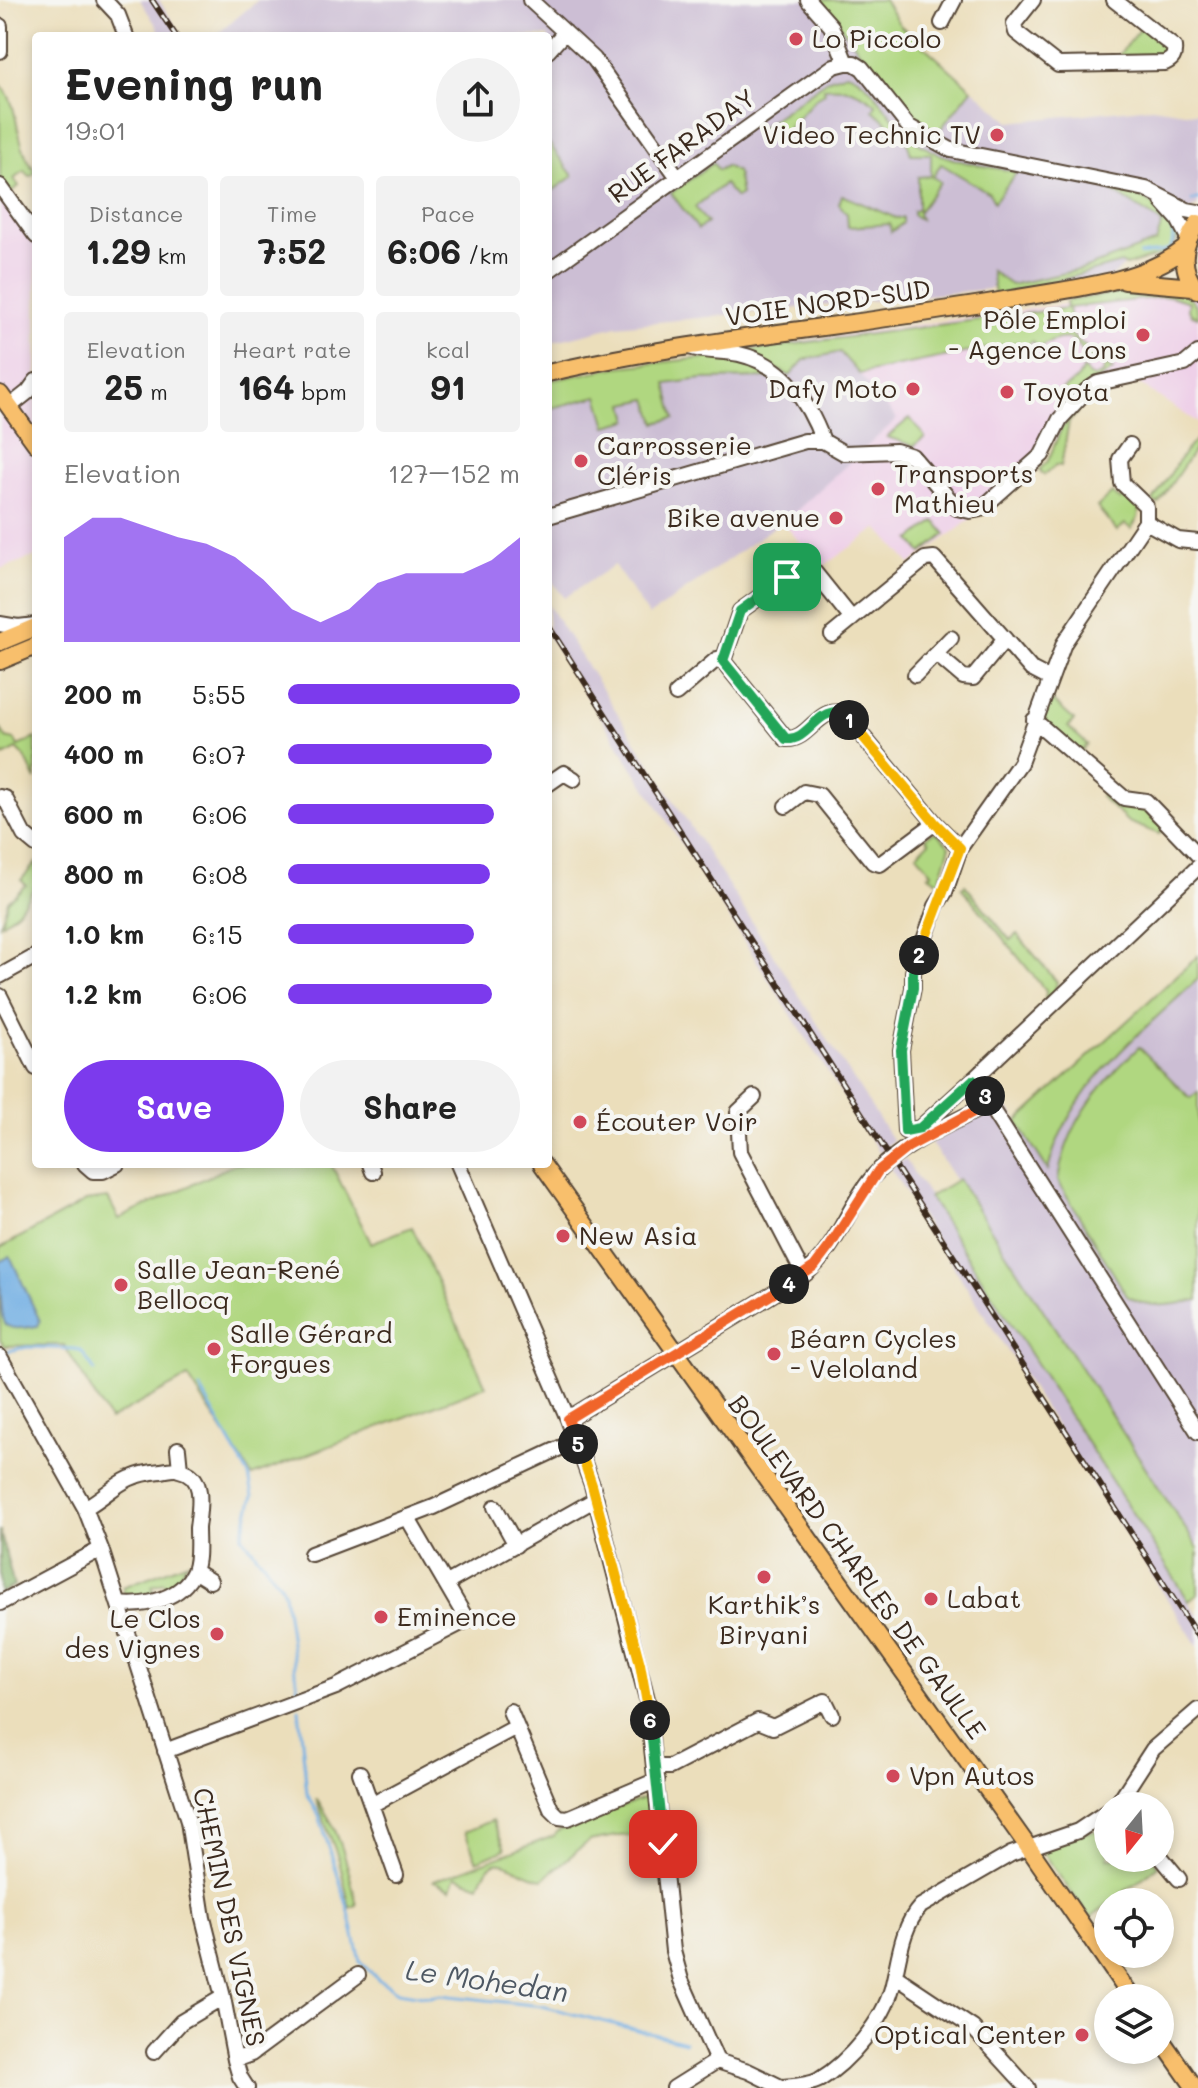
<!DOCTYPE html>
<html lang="en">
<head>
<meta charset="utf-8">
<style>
  body { margin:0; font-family:Mali,sans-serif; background:#f2f2f2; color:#222; height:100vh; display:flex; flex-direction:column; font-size:30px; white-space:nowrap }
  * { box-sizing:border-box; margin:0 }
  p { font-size:26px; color:#767676 }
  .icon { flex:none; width:44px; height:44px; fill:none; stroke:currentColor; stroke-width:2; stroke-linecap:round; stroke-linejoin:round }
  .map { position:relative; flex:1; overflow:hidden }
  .panel { position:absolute; left:32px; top:32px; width:520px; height:1136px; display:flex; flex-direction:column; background:#fff; border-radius:8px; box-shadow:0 4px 12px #0003 }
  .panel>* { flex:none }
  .needle { width:52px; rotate:198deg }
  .fabs { position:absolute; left:1094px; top:1792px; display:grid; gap:16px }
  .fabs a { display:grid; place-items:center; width:80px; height:80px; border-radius:50%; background:#fff; box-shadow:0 4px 12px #0003; font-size:40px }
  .pin { position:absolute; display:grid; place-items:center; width:68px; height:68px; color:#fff; margin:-34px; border-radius:16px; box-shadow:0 4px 12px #0006 }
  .km { position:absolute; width:40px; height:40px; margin:-20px; border-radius:50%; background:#222; color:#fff; font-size:22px; line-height:40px; text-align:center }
  .round { display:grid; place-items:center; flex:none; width:84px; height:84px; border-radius:42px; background:#f2f2f2 }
  .headline { display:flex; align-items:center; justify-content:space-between; height:136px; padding:0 32px }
  h1 { font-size:44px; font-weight:700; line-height:60px }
  .stats { display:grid; grid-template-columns:repeat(3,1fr); gap:12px; height:136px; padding:8px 32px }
  .stats div { display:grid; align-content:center; border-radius:8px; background:#f2f2f2; text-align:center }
  .stats b { font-size:34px; font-weight:700 }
  .stats small { font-size:22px; font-weight:400 }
  .stats p { font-size:22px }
  .chart { height:224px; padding:16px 32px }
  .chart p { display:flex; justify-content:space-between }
  .chart svg { width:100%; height:144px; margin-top:8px; fill:#7c3aed; opacity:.7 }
  .button { display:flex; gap:16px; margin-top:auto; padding:16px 32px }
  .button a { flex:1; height:92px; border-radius:48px; background:#7c3aed; color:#fff; font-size:32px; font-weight:700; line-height:92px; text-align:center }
  .button a+a { background:#f2f2f2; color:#222 }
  ul { padding:0 32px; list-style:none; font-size:26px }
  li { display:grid; grid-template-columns:128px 96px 1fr; align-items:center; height:60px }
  li i { height:20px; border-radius:10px; background:#7c3aed }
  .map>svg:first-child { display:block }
  .built { fill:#eed0e8 }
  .industrial { fill:#ccbed4 }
  .green { fill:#b0d780; stroke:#76804f; stroke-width:2 }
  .forest { fill:#8cb86e; stroke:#647146; stroke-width:2 }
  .water { fill:#71aee3; stroke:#566c80; stroke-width:2 }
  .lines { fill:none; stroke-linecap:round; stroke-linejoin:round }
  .stream { stroke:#71aee3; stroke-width:3 }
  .minor-casing { stroke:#554536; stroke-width:18 }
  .major-casing { stroke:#554536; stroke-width:20 }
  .minor { stroke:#fff; stroke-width:14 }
  .major { stroke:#f8bf6c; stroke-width:16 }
  .rail-casing { stroke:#3b2a1e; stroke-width:6 }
  .rail { stroke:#f6f6f2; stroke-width:3; stroke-dasharray:9; stroke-linecap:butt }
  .split-1-casing { stroke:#fff; stroke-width:16 }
  .split-2-casing { stroke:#fff; stroke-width:16 }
  .split-3-casing { stroke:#fff; stroke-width:16 }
  .split-4-casing { stroke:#fff; stroke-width:16 }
  .split-5-casing { stroke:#fff; stroke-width:16 }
  .split-6-casing { stroke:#fff; stroke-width:16 }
  .split-7-casing { stroke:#fff; stroke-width:16 }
  .split-1 { stroke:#22a559; stroke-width:10 }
  .split-2 { stroke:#f5b400; stroke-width:10 }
  .split-3 { stroke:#22a559; stroke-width:10 }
  .split-4 { stroke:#f0652b; stroke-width:10 }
  .split-5 { stroke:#f0652b; stroke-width:10 }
  .split-6 { stroke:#f5b400; stroke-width:10 }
  .split-7 { stroke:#22a559; stroke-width:10 }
  .poi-dot { fill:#d1495b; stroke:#f6f6f2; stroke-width:3 }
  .labels { text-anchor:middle; stroke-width:8; stroke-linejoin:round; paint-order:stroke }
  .poi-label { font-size:26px; fill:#3b2a1e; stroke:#f6f6f2; text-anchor:start }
  .street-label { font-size:26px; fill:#3b2a1e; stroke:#f6f6f2 }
  .water-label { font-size:28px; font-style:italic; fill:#4e5863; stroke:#f6f6f2 }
</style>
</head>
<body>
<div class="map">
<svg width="1198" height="2088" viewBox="0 0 1198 2088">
  <rect width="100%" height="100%" fill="#f6f6f2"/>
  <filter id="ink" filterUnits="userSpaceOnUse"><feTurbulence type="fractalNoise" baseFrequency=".0125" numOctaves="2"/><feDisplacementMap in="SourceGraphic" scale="16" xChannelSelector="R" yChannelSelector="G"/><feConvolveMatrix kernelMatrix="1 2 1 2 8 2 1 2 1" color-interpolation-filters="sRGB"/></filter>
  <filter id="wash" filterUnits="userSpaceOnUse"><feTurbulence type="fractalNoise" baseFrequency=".006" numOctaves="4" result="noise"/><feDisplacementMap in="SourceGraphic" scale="32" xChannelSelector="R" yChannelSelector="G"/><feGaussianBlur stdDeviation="1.8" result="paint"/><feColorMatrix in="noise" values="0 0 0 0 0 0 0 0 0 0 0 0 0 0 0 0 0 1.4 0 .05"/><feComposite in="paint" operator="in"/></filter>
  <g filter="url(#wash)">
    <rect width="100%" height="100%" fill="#ebdebb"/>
    <path class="built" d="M0 193 36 244V556L0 569Z
      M1193 287 1198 291V423L1128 376 1098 383 1042 455 962 526 910 564 878 528 822 567 782 522 896 419 828 337Z"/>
    <path class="industrial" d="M140 0H159L182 36H163Z
      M258 0H884L900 25 1010 122 1152 107 1198 114V205L1111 277 617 326 548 343V36H215Z
      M828 337 897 419 794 513 649 616 614 565 564 598 548 575V386L632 367Z
      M548 605 893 1141 879 1152 548 635Z
      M1198 956V1548L931 1143 1001 1098 1018 1122Z
      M905 1159 1198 1616V1647L890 1168Z"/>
    <path class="green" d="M817 0H884L900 25 972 89 935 136C907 122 891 93 872 68 855 44 837 21 817 0Z
      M1141 27 1163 45V53L1158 60 1114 61Z
      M846 73C872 78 890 121 911 138 942 162 980 165 1017 172L994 202 989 193 941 164 933 177 940 182 918 213 920 219 913 215V211L918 210V177L931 176V154H911L906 139 873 110 876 104C858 90 846 86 824 88L825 93 817 97 781 136 773 140 764 139 762 127 829 79Z
      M0 84C21 103 13 145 36 172L30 177 24 171 14 179 19 186 10 193 0 179Z
      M548 142 573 176 548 194Z
      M713 163 718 170 726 166 737 172 741 195 736 198 724 184 695 207 707 223 698 229 671 193Z
      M1113 189C1142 195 1167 206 1179 236L1171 252 1126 266 1121 263 1042 285 995 295 991 271 1011 285 1083 269 1156 242 1162 223 1112 191Z
      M842 195 896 218H903V223L891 232 890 224 848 227 847 214 839 204Z
      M1168 289C1185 293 1198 297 1198 317L1192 315 1188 309 1189 302 1170 296 1068 308 1070 319 1063 327 1097 357 1085 359C1077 331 1059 336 1038 348L1033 341 1022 348 1018 342 859 374 840 352 804 360 790 376 743 351 1067 308 1066 301 1137 290 1138 292Z
      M723 356 750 360 776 378 702 379 666 384 675 418 656 423 648 399 625 404 629 420 607 426 598 396 548 409V381L617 367Z
      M1105 364 1113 370 1076 395 1073 393 1064 402 1058 393 1078 378 1083 369 1089 375 1094 377 1103 373Z
      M1075 411 1077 413 1069 422 1061 466 1056 465 1044 475 1039 470 1048 461 1061 429Z
      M910 418 925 437 914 446 887 437Z
      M1198 437V444L1158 504 1153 501 1183 454Z
      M1112 493 1120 500 1125 495 1139 508 1138 518 1131 529 1125 524 1117 531 1097 507Z
      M935 521 946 534 922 553 911 540Z
      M1049 698 1074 720 1068 727 1087 744 1080 753 1046 723 1044 718Z
      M1 729 6 738 15 740 18 746 36 738V780L25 757 17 749 4 756 0 749Z
      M1107 789 1126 806 1145 807 1156 823 1159 821 1165 828 1159 834 1128 822 1100 796Z
      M933 832 937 833 950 846 939 882 929 875 932 873 917 854 929 842 926 838Z
      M36 863V885L18 911 0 925 8 901 26 885 21 880Z
      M965 885 1010 940 1017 934 1057 982 1054 994 1045 1002 1046 991 962 888Z
      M1198 956V979C1139 1035 1068 1087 1048 1170L1017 1122Z
      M1139 1047 1190 1098 1198 1092V1300C1175 1305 1148 1310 1127 1296L1058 1181C1065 1126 1099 1085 1139 1047Z
      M235 1164H331L371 1243 412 1227 486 1386 252 1476 188 1377 109 1420 64 1345 4 1346 0 1340V1248L86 1201 108 1198 119 1219Z
      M958 1179 1198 1548V1594L1189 1601 929 1197Z
      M188 1562 175 1581 167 1587 164 1582 152 1586 154 1594 143 1596 124 1594 123 1587Z
      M651 1795 654 1826 646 1835 616 1836 589 1841 543 1879C514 1876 496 1840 479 1885L456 1876 451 1889 434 1881 554 1836 558 1831Z
      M316 1799C341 1830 348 1868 357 1905L350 1908 339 1860Z
      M493 1820 505 1849 477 1861 465 1832Z
      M1108 1825V1858H1152L1158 1866 1090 1918 1042 1852C1059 1839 1080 1831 1102 1831Z"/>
    <path class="forest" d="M0 1531 14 1586 0 1593Z"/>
    <path class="water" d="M10 1256 40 1321 38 1326C29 1327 14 1331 6 1325 0 1318 0 1275 0 1262Z"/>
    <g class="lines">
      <path class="stream" d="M1192 201 1198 199
        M1160 215C1172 226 1176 232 1171 248L1162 252
        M1140 255 1160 252
        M8 1351 28 1347 75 1349 82 1352 95 1371
        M200 1388 249 1476 253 1496 242 1536 280 1584 284 1593 298 1693
        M299 1709 307 1794 319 1815 348 1908 360 1962 378 1979 398 1992 429 1997 441 1995 542 2006 685 2042"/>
    </g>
  </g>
  <g filter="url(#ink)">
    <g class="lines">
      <defs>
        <path id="minor" d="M104 0 118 15 126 36
          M530 0 594 59 679 179
          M808 0 831 26 846 63
          M1033 0 1014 24 1016 32 1058 65 1165 63C1173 59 1175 56 1174 47L1114 0
          M942 23 954 0
          M0 26V51
          M548 51 565 32
          M846 63H854L862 68 908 126 951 150 1146 189 1187 210 1198 212
          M0 186 36 236
          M1162 201 1178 219 1188 238
          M548 271 834 66 846 63
          M689 347C709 353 722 350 739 354 784 364 808 401 823 441
          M9 407 28 392 36 381
          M823 441 844 453 896 451 912 456 957 508 970 511 981 509 1042 455 1060 419 1086 391 1098 383 1185 364 1198 353
          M1130 445 1120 459 1122 483 1146 506V522
          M548 516 805 441H823
          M1146 522 1064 643 1020 763 960 848 945 892 936 906 913 972V988L901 1050 905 1131 920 1128 973 1080 1198 867
          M1146 522 1178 540 1198 542
          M0 624 18 627 36 625
          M832 635 925 559 934 558 1031 669 1050 679
          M936 654 963 677 973 678 1005 639
          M723 661 740 611 807 563 852 619
          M915 675 951 638
          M676 694 717 659 723 661 786 739C811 741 819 701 846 716L935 823 960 848
          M1034 720 1124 798 1146 801 1198 855
          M548 784 564 773 574 779
          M0 797 5 798 24 835 36 845
          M786 806 804 792 819 795 873 862 880 864 935 823
          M0 976 36 956
          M0 996 36 1068
          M973 1080 1198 1432
          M754 1097 738 1112 740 1152 804 1275
          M85 1164 93 1171H103L117 1164
          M370 1164 373 1172
          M458 1164 568 1419 592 1485 647 1699 673 1951 681 1980 717 2061
          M0 1357 85 1508 101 1549 188 1821 203 1918 223 1997 235 2060 240 2077 247 2088
          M568 1419 804 1275C840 1247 849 1200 879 1170 909 1140 954 1123 990 1103
          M178 1449 180 1469
          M495 1507 516 1545
          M85 1508C117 1489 120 1475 161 1471 166 1470 175 1468 179 1470 207 1475 199 1509 197 1528 197 1542 199 1558 194 1571 182 1599 145 1607 119 1604
          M311 1554 434 1507 577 1440
          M194 1571 210 1581
          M447 1583 596 1499
          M0 1603 101 1549
          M510 1711 551 1809 559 1817 568 1818 657 1780
          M165 1751 336 1687 467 1620 407 1517
          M656 1767H670L758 1721 773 1727 825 1701 832 1715
          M360 1773 396 1875
          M373 1804 516 1727
          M1116 1806 1153 1749 1198 1710
          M1160 1856 1179 1879
          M895 1976 973 2028 1028 2088
          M154 2052 181 2022 223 1997
          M235 2060 251 2054 358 1975
          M717 2061 748 2071 783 2088
          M782 2087C793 2086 810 2085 819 2080 849 2062 883 2021 892 1988 899 1961 901 1927 921 1906L1011 1854 1078 1831 1108 1811
          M674 2088 717 2061"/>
        <path id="major" d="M1125 281 1193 287
          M1197 290C1179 269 1182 244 1198 223
          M548 373C700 338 857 326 1011 299 1065 289 1140 284 1184 249
          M0 394 36 444
          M0 642 36 627
          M0 661 36 646
          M542 1164 1029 1848 1132 1998
          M1160 2038 1195 2088"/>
      </defs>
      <use href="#minor" class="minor-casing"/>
      <use href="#major" class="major-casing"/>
      <use href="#minor" class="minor"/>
      <use href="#major" class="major"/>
      <defs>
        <path id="rail" d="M152 0 176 36
          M548 625 1198 1637"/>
      </defs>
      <use href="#rail" class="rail-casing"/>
      <use href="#rail" class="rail"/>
    </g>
  </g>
  <g class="lines" filter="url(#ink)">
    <defs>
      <path id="split-1" d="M787 577 740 611 723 661 786 739C808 741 816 710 839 712L849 720"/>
      <path id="split-2" d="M849 720 935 823 960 848 919 955"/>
      <path id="split-3" d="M919 955 913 972V988L901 1050 905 1131 920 1128 973 1080 985 1096"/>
      <path id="split-4" d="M789 1284 814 1267 830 1246 878 1171 908 1147 990 1103 985 1096"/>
      <path id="split-5" d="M578 1444 568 1419 789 1284"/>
      <path id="split-6" d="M578 1444 592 1485 640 1664 650 1720"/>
      <path id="split-7" d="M650 1720 663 1844"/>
    </defs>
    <use href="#split-1" class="split-1-casing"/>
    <use href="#split-2" class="split-2-casing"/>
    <use href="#split-3" class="split-3-casing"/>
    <use href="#split-4" class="split-4-casing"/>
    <use href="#split-5" class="split-5-casing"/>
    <use href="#split-6" class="split-6-casing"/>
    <use href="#split-7" class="split-7-casing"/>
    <use href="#split-1" class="split-1"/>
    <use href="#split-2" class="split-2"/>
    <use href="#split-3" class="split-3"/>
    <use href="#split-4" class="split-4"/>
    <use href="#split-5" class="split-5"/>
    <use href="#split-6" class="split-6"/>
    <use href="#split-7" class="split-7"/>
  </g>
  <g class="poi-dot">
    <circle cx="796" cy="39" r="8"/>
    <circle cx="997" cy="135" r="8"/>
    <circle cx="1143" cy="335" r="8"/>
    <circle cx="913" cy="389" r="8"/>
    <circle cx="1007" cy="392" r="8"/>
    <circle cx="581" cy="461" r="8"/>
    <circle cx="878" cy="489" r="8"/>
    <circle cx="836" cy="518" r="8"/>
    <circle cx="580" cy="1122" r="8"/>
    <circle cx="563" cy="1236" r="8"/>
    <circle cx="121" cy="1285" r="8"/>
    <circle cx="214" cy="1349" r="8"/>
    <circle cx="774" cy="1354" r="8"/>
    <circle cx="764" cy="1577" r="8"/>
    <circle cx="931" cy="1599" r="8"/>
    <circle cx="381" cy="1617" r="8"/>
    <circle cx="217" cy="1634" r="8"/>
    <circle cx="893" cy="1776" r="8"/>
    <circle cx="1082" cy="2035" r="8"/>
  </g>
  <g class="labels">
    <g class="poi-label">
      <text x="812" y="48">Lo Piccolo</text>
      <text x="981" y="144" text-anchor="end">Video Technic TV</text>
      <text x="1127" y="329" text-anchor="end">Pôle Emploi<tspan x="1127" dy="30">- Agence Lons</tspan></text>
      <text x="897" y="398" text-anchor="end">Dafy Moto</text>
      <text x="1023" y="401">Toyota</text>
      <text x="597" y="455">Carrosserie<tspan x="597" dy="30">Cléris</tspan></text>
      <text x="894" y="483">Transports<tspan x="894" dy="30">Mathieu</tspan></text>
      <text x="820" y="527" text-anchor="end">Bike avenue</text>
      <text x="596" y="1131">Écouter Voir</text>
      <text x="579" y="1245">New Asia</text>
      <text x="137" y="1279">Salle Jean-René<tspan x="137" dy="30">Bellocq</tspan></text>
      <text x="230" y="1343">Salle Gérard<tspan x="230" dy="30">Forgues</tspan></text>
      <text x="790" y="1348">Béarn Cycles<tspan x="790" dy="30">- Veloland</tspan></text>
      <text x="947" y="1608">Labat</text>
      <text x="764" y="1614" text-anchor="middle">Karthik’s<tspan x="764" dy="30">Biryani</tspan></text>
      <text x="397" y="1626">Eminence</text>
      <text x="201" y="1628" text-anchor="end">Le Clos<tspan x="201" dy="30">des Vignes</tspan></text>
      <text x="909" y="1785">Vpn Autos</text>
      <text x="1066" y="2044" text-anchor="end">Optical Center</text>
    </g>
    <g class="street-label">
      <text transform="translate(682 146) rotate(-36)" y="9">RUE FARADAY</text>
      <text transform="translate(828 303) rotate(-8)" y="9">VOIE NORD-SUD</text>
      <text transform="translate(857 1567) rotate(54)" y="9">BOULEVARD CHARLES DE GAULLE</text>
      <text transform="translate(229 1917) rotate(78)" y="9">CHEMIN DES VIGNES</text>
    </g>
    <g class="water-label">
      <text transform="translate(487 1981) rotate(8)" y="10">Le Mohedan</text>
    </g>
  </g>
</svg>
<div class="fabs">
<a><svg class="needle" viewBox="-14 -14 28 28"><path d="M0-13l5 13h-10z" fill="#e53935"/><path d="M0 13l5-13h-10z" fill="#767676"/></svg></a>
<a><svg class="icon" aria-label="locate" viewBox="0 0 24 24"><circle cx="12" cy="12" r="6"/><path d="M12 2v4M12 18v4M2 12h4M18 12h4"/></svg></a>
<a><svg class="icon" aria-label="layers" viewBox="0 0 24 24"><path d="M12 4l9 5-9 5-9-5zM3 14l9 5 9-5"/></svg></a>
</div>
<div class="pin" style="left:787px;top:577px;background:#1e9e55"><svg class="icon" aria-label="arrive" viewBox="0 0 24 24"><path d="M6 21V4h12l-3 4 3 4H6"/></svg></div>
<div class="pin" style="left:663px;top:1844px;background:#d93025"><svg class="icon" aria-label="check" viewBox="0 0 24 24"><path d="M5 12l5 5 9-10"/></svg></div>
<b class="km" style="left:849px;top:720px">1</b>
<b class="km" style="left:919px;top:955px">2</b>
<b class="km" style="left:985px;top:1096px">3</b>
<b class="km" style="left:789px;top:1284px">4</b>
<b class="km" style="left:578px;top:1444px">5</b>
<b class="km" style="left:650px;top:1720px">6</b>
<section class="panel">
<div class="headline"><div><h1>Evening run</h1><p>19:01</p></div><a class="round"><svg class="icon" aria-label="share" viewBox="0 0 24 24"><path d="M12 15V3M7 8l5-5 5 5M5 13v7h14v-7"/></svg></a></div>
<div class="stats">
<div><p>Distance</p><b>1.29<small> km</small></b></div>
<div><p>Time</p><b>7:52</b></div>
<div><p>Pace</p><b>6:06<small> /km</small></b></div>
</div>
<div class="stats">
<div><p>Elevation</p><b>25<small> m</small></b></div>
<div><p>Heart rate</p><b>164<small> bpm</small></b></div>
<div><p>kcal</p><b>91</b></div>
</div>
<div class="chart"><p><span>Elevation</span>127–152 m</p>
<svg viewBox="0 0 160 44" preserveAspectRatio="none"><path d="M0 44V12L10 6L20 6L30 9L40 12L50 14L60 18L70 25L80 34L90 38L100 34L110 26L120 23L130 23L140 23L150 19L160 12V44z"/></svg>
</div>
<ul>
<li><b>200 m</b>5:55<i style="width:100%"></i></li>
<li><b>400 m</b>6:07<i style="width:88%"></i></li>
<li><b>600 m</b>6:06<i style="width:89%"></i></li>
<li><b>800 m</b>6:08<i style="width:87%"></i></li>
<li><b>1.0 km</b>6:15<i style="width:80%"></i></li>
<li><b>1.2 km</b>6:06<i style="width:88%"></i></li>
</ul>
<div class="button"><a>Save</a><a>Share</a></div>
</section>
</div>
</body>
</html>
